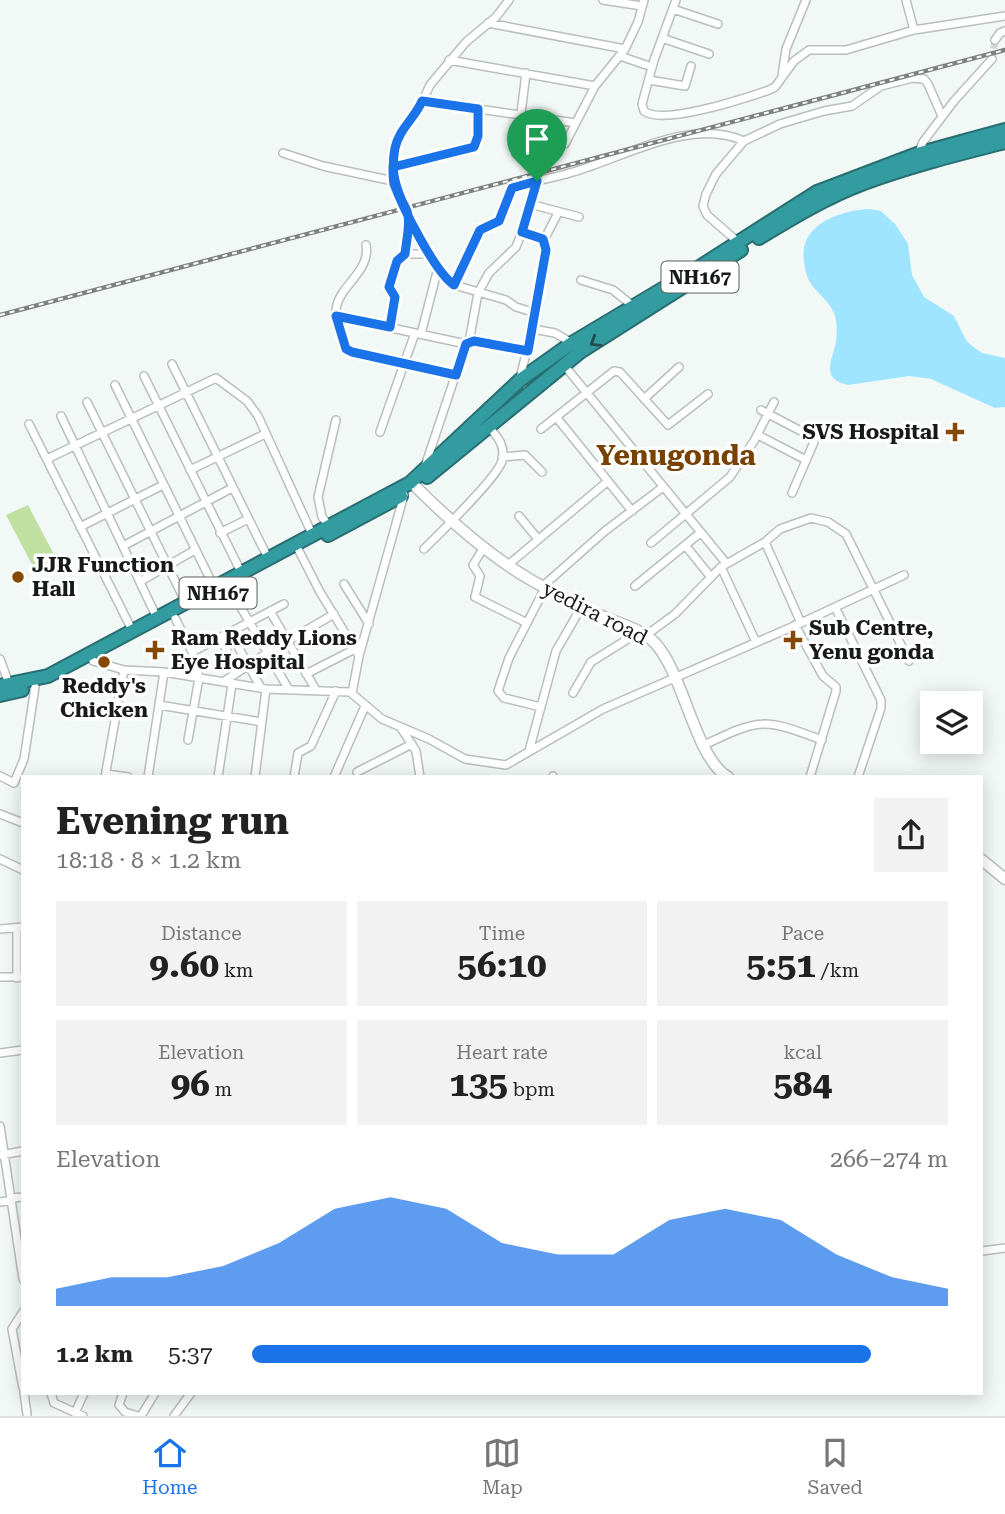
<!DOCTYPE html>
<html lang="en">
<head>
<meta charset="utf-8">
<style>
  body { margin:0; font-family:"Roboto Serif",serif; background:#f2f2f2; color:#222; height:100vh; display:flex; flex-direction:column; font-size:26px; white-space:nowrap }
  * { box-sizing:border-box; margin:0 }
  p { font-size:23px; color:#767676 }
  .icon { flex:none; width:38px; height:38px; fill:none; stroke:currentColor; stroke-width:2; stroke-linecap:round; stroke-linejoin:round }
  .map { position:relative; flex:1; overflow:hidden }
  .panel { position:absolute; left:21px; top:775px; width:962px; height:620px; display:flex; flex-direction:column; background:#fff; border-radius:0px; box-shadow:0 4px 18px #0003 }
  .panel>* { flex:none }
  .buttons { position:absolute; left:920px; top:691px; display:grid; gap:14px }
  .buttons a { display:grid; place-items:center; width:63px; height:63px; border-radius:0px; background:#fff; box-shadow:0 4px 18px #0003; font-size:35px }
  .pin { position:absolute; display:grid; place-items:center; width:60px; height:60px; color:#fff; margin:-72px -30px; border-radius:50% 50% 50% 0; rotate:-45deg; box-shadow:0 0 7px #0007 }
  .pin .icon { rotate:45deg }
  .round { display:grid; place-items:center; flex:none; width:74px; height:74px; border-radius:0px; background:#f2f2f2 }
  .head { display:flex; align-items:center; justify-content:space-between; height:119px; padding:0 35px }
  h1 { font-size:38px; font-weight:700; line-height:52px }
  .figures { display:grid; grid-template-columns:repeat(3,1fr); gap:10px; height:119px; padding:7px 35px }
  .figures div { display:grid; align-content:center; border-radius:0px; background:#f2f2f2; text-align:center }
  .figures b { font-size:35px; font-weight:700 }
  .figures small { font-size:19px; font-weight:400 }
  .figures p { font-size:19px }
  .chart { height:196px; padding:14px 35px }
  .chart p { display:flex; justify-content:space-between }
  .chart svg { width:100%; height:126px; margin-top:7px; fill:#1a73e8; opacity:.7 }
  ul { padding:0 35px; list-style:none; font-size:23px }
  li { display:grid; grid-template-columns:112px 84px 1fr; align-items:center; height:52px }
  li i { height:18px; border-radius:9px; background:#1a73e8 }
  .menu { display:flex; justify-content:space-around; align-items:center; height:98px; border-top:2px solid #e0e0e0; background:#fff; font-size:19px; color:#767676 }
  .menu a { display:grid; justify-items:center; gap:4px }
  .menu .current { color:#1a73e8 }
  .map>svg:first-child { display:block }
  .green { fill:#c0e0a1 }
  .water { fill:#a0e5ff }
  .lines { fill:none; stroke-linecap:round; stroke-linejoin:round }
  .street-tunnel { stroke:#d0d7d5; stroke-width:7; stroke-dasharray:7 3.5; stroke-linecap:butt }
  .street-casing { stroke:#b8bfbd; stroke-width:10 }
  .secondary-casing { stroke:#b8bfbd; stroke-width:13 }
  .highway-casing { stroke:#296e71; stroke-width:16 }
  .street { stroke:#fff; stroke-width:7 }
  .secondary { stroke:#fff; stroke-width:10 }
  .highway { stroke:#329ca1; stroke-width:12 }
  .rail-casing { stroke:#7d8180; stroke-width:4.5 }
  .rail { stroke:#fff; stroke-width:2; stroke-dasharray:5; stroke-linecap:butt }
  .oneway { stroke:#224e4f }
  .route-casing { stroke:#fff; stroke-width:14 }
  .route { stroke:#1a73e8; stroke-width:9 }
  .poi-dot { fill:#844801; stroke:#fff; stroke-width:2.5 }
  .labels { text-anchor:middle; stroke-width:7; stroke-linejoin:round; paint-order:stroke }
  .shield { fill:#fff; stroke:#5d5f5e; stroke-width:2 }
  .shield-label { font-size:19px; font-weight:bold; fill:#181a19 }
  .poi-label { font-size:21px; font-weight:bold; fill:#181a19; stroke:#fff; text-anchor:start }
  .street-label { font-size:21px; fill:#181a19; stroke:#fff }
  .district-label { font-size:28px; font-weight:bold; fill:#774102; stroke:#fff }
</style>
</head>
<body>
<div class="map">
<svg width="1005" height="1416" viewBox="0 0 1005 1416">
  <rect width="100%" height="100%" fill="#f1f8f6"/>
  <path class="green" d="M28 505 59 564 37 574 6 515Z"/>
  <path class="water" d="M870 209 881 211 895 224 908 244 912 275 924 297 954 316 966 340 972 346 982 353 1005 358V407L995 408 931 379 909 376 848 385C820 379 832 361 836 342 837 336 837 327 836 321 834 303 818 296 810 282 806 275 805 269 804 261 798 225 840 210 870 209Z"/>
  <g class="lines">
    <path class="street-tunnel" d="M992 59 995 40"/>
    <defs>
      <path id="street" d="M509 0 496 17 466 42 430 85 419 109 403 128 395 146 393 181 408 216 440 272 451 284 506 300 516 307 536 313
        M603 0 642 6
        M676 0 654 60 642 104 644 111C662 126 746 98 769 90L775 87 794 61 809 50H846L914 30 1005 16
        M906 0 914 30
        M673 9 718 24
        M488 23 625 49
        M662 38 709 54
        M995 40 1000 33 1005 31
        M620 56 652 67
        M449 60 595 86
        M782 76 786 49 806 0
        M649 80 685 86 691 66
        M422 101 576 123
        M565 144 595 86 625 49 638 22 644 0
        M283 153 323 166 393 181
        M516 154 526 73
        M918 154 923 142 954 101 992 59
        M393 168 474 147 478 136V109
        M530 204 579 217
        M544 240 558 213
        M738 242 707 215 703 206 706 194 716 174 744 141 780 124 824 111 852 106 881 86 913 78 924 79 928 84 942 116
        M366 245C371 272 338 286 336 310 335 323 341 337 346 349L351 352 456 375
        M405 254 408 216
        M581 280 613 290 633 306
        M454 285 480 230 499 221 510 191 515 186C534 181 554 178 573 172 625 157 690 117 744 141
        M336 316 466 344
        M390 327 395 297 389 287 397 261 405 254H431
        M533 329 555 333 572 343
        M421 334 438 268
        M469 342 478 293 489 273 516 247 522 232 537 181
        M172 364 268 558
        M564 365 726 563
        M144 376 241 572
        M520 378 536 313 546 250 543 239 522 232
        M115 385 214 587
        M644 399 679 367
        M87 402 186 603
        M761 410 814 438V442L792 493
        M61 416 157 618
        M557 418 632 511
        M29 424 133 632
        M541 429 614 371 620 372 668 425 708 394
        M380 432 415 333
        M758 435 806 460
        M502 457 525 455 542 472
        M47 459 216 378 247 401 258 416 312 534
        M425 466 466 344 474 341 528 351
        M190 470 265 434
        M519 516 538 539
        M329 526 322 517 318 497 336 420
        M80 527 163 485
        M220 533 248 519
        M765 542 801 623
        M651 543 730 477 754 441 774 402
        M685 545 710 576
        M123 546 232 488
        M484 547 473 565 480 576 475 597 527 623
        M298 549 320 592 359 656
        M424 549C440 533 497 478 502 461 506 447 498 437 489 427
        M508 565 608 481
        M721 567 756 642
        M141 581 195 550
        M344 584 369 624
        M543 586 605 531 663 487
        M635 586 700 533
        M229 587 289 690
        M835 607 881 700V708L858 777
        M270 611 316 690
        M175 618 192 652 199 678 188 740
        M795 625 823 676 836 687V691L810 777
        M230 632 261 688
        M645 636 675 614 721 567 765 542 780 529 811 518 828 522 846 534 909 661
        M220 638 238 671
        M192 652 284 604
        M0 659 9 684
        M93 661 124 670 164 672 266 689 350 692 382 719 429 739 465 759 506 765 603 709 801 623 904 575
        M306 674 355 649
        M223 682 267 653 334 614
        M352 693 359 656 404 495
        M573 693 591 662 639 632
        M159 705 262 722
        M541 707 504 698 498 691 509 658 545 588
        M401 728 416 751 420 777
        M704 745C761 718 763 718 822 740
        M529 751 556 651 582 606
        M357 772 412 744
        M106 774 128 777
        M0 776 14 783 24 759 35 687
        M105 777 124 670
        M148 777 164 672
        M218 777 232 684
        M255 777 266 689
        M294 777 298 753 311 746 336 691
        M334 777 365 706
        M553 777V776
        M0 814 23 823
        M0 859 23 870
        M0 929 23 927
        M0 977H23
        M17 978V928
        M0 1053 23 1050
        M0 1126 23 1279
        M1 1155 23 1151
        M12 1198 23 1197
        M0 1202 12 1200
        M982 1251 1005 1248
        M23 1312 12 1329 23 1388
        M24 1393 27 1414
        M51 1393 54 1403 83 1416
        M123 1393 119 1405 125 1412 138 1416
        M75 1413 84 1393
        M141 1416 155 1393
        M174 1416 191 1393"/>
      <path id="secondary" d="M415 486C450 521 488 555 531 580 554 593 578 606 602 616 619 624 642 629 655 643 684 674 695 758 728 777
        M982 860 1005 879"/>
      <path id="highway" d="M759 238C793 217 827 197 864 183 910 166 958 154 1005 142
        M427 477 580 352 741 250
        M328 535 401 496
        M0 686 48 676 410 483 520 380 572 343 701 266 817 192 917 154 1005 130
        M0 695 22 690"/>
    </defs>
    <use href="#street" class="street-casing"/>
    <use href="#secondary" class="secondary-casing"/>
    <use href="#highway" class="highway-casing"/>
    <use href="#street" class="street"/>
    <use href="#secondary" class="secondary"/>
    <use href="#highway" class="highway"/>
    <defs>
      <path id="rail" d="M0 315 1005 50"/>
    </defs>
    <use href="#rail" class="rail-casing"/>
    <use href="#rail" class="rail"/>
  </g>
  <defs><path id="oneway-chevron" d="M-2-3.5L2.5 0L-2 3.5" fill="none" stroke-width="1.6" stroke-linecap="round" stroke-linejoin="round" transform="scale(1.75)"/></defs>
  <use class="oneway" href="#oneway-chevron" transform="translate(595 342) rotate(148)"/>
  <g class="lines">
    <defs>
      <path id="route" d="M537 181 512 188 499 221 480 230 454 285C434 271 403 208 394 184 393 179 393 173 393 167L474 147 478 136V109L422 101C415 118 399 129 395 148 391 169 394 182 402 201 404 205 408 211 408 216 410 227 406 243 405 254L397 261 389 287 395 297 390 327 336 316 346 349 352 352 456 375 466 344 474 341 528 351 546 250 543 239 522 232 537 181"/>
    </defs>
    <use href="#route" class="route-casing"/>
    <use href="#route" class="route"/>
  </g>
  <g class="poi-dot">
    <path d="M951.5 421.5h7v7h7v7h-7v7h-7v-7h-7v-7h7z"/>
    <circle cx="18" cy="577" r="7"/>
    <path d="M789.5 629.5h7v7h7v7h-7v7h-7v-7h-7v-7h7z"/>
    <path d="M151.5 639.5h7v7h7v7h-7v7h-7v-7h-7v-7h7z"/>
    <circle cx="104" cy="662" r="7"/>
  </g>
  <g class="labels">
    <g class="shield">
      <rect x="661.5" y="261.5" width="77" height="31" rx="5"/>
      <rect x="179.5" y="577.5" width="77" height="31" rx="5"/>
    </g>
    <g class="shield-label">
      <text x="700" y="284">NH167</text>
      <text x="218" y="600">NH167</text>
    </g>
    <g class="poi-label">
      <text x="939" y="439" text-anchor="end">SVS Hospital</text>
      <text x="32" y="572">JJR Function<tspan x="32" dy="24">Hall</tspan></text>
      <text x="809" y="635">Sub Centre,<tspan x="809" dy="24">Yenu gonda</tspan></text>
      <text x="171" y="645">Ram Reddy Lions<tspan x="171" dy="24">Eye Hospital</tspan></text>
      <text x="104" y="693" text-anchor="middle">Reddy's<tspan x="104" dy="24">Chicken</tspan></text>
    </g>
    <g class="street-label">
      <text transform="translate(595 613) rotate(27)" y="7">yedira road</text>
    </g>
    <g class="district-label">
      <text x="676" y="465">Yenugonda</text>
    </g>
  </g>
</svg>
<div class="buttons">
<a><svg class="icon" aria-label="layers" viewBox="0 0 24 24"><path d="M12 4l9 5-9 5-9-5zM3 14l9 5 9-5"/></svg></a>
</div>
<div class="pin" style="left:537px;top:181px;background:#1e9e55"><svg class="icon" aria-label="arrive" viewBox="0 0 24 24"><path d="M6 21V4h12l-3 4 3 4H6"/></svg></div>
<section class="panel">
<div class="head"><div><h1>Evening run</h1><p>18:18 · 8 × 1.2 km</p></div><a class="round"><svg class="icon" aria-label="share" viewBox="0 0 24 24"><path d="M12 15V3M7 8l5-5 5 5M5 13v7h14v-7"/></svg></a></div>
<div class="figures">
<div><p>Distance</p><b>9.60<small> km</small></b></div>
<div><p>Time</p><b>56:10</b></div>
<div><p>Pace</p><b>5:51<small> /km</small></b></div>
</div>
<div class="figures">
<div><p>Elevation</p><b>96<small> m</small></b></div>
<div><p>Heart rate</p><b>135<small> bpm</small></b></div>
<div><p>kcal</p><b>584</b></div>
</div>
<div class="chart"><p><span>Elevation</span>266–274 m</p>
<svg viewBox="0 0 160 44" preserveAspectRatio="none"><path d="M0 44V38L10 34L20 34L30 30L40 22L50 10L60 6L70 10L80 22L90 26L100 26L110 14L120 10L130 14L140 26L150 34L160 38V44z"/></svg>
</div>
<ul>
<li><b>1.2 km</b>5:37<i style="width:89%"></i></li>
</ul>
</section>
</div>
<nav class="menu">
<a class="current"><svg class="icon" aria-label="home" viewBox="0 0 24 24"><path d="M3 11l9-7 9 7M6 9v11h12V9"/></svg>Home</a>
<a><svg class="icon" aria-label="map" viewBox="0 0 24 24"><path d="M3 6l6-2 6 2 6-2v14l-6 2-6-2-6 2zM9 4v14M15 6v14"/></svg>Map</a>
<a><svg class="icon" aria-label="saved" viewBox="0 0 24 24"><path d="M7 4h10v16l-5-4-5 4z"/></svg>Saved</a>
</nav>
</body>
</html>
